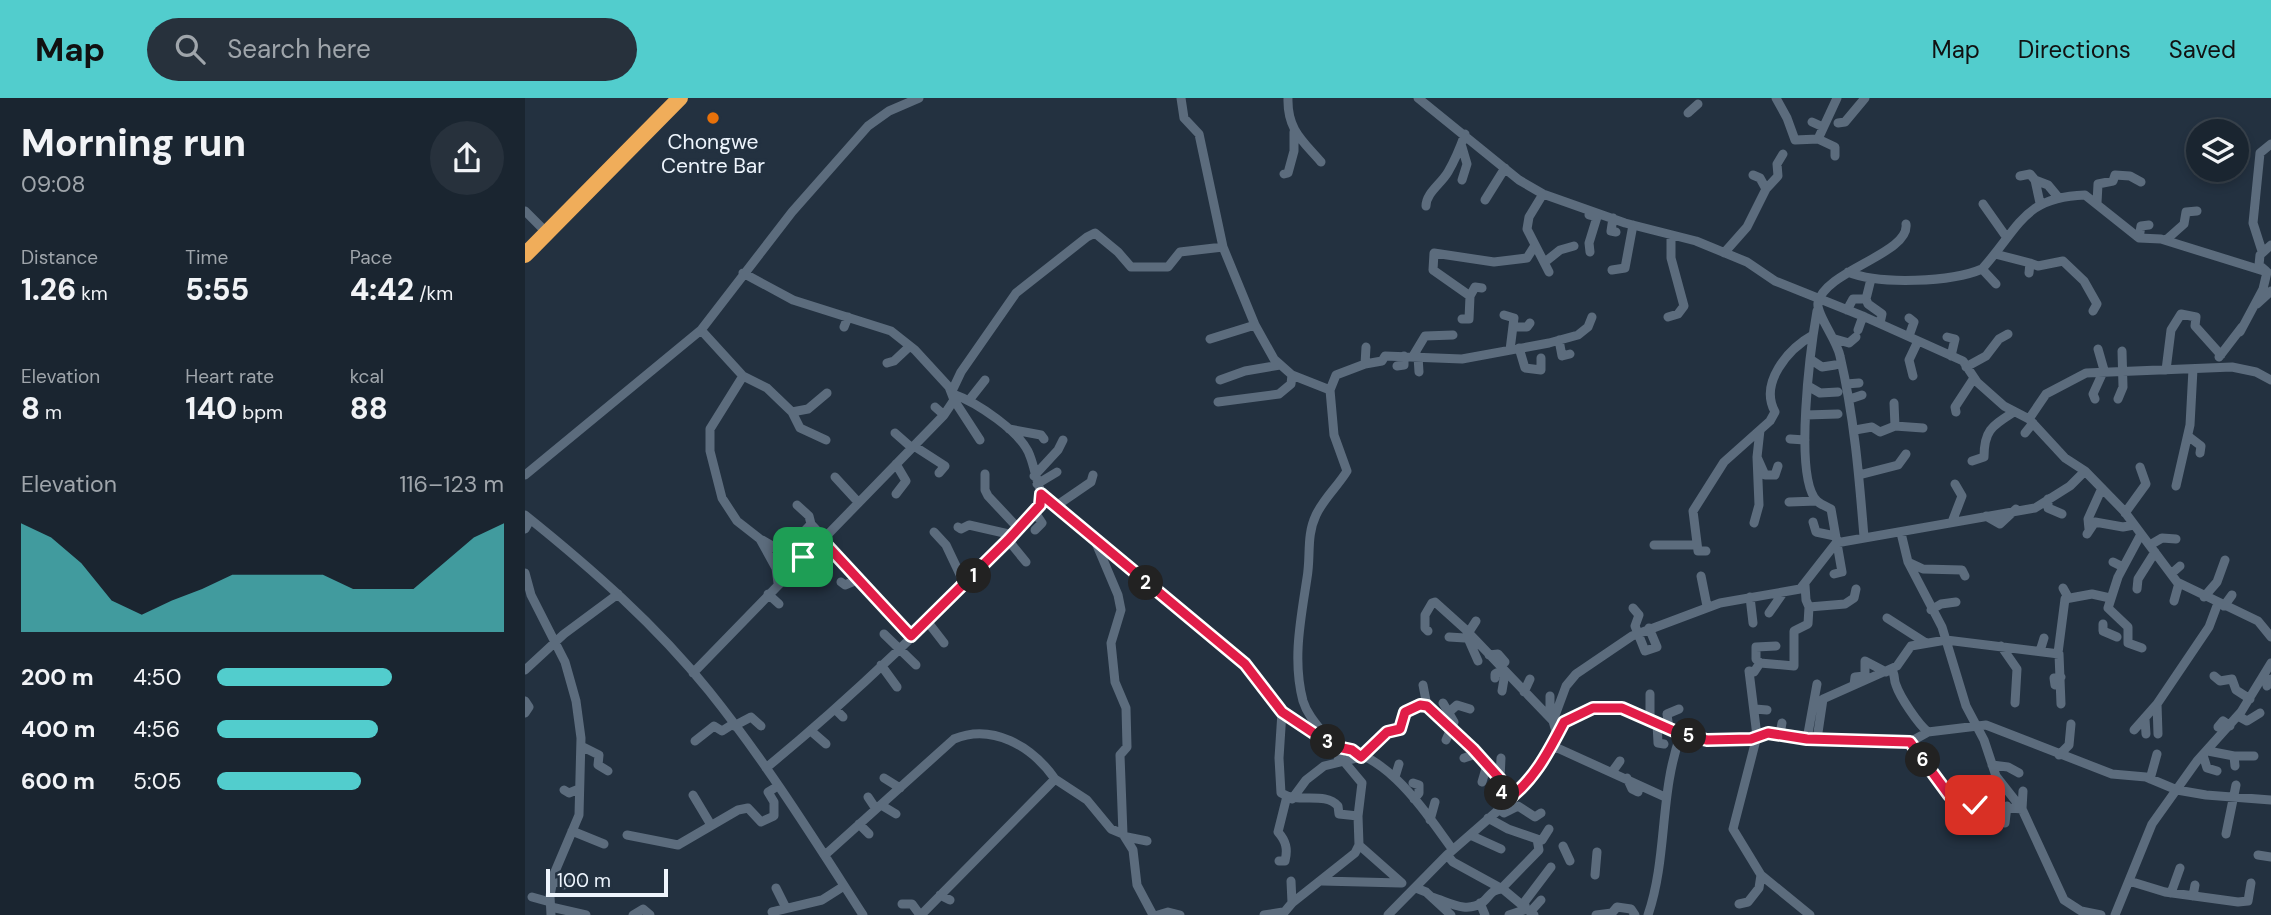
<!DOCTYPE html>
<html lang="en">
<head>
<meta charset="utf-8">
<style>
  body { margin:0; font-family:"DM Sans",sans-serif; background:#27313c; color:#f1f3f6; height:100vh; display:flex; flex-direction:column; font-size:26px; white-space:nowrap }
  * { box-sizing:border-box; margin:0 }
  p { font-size:23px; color:#9fa5ab }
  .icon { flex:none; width:38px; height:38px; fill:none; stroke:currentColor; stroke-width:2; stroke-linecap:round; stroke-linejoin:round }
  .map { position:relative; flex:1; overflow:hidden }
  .drawer { display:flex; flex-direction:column; background:#1a2530; width:525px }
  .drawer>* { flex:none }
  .buttons { position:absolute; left:1661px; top:21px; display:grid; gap:14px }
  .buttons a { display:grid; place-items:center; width:63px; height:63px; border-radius:50%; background:#1a2530; box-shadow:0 4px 10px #0003,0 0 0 2px #38424c; font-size:35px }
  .scale { position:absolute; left:21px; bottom:18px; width:122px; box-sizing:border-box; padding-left:7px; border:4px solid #eef5fd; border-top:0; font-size:19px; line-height:24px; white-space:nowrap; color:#eef5fd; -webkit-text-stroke:5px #233140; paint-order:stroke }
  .pin { position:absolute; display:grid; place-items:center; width:60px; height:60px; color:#fff; margin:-30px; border-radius:14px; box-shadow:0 4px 10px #0006 }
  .km { position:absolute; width:35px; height:35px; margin:-18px; border-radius:50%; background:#222; color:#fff; font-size:19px; line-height:35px; text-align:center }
  .round { display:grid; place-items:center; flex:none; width:74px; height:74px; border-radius:37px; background:#27313c }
  .overview { display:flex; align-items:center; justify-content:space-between; height:119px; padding:0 21px }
  h1 { font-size:38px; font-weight:800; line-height:52px }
  .figures { display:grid; grid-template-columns:repeat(3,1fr); gap:10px; height:119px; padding:7px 21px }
  .figures div { display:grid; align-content:center }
  .figures b { font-size:30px; font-weight:800 }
  .figures small { font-size:19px; font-weight:400 }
  .figures p { font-size:19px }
  .chart { height:196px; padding:14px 21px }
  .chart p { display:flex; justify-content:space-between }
  .chart svg { width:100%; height:126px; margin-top:7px; fill:#52cdcd; opacity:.7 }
  ul { padding:0 21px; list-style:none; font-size:23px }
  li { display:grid; grid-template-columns:112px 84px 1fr; align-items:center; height:52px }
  li i { height:18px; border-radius:9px; background:#52cdcd }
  header { display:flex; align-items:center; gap:42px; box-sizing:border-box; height:98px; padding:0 35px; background:#52cdcd; color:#111 }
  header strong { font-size:33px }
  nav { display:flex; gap:38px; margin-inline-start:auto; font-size:24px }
  .search { width:490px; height:63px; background:#27313c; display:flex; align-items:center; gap:18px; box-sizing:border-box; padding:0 24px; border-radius:38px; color:#9fa5ab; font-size:26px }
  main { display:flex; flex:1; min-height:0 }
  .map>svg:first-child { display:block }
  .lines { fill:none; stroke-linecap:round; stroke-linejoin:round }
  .street { stroke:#5c6c7d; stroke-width:9 }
  .highway { stroke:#f0ad5a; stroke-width:16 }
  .route-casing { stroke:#fff; stroke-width:14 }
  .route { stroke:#e11d48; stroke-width:9 }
  .food-dot { fill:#e8710a; stroke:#233140; stroke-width:2.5 }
  .labels { text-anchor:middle; stroke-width:7; stroke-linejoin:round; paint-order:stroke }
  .poi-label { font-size:21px; fill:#eef5fd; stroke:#233140 }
</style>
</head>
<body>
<header>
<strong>Map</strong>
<div class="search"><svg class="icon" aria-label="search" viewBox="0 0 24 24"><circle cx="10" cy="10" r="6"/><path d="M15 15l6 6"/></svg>Search here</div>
<nav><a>Map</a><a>Directions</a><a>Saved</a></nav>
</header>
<main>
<section class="drawer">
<div class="overview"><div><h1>Morning run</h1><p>09:08</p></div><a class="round"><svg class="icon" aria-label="share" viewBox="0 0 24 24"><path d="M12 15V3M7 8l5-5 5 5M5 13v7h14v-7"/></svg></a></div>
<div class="figures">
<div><p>Distance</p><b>1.26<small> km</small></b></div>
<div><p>Time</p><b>5:55</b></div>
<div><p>Pace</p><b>4:42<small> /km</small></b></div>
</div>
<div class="figures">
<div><p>Elevation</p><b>8<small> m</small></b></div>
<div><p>Heart rate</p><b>140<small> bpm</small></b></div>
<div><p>kcal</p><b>88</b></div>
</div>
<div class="chart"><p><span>Elevation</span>116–123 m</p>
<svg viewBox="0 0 160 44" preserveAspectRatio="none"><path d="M0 44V6L10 11L20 20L30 33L40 38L50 33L60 29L70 24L80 24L90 24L100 24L110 29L120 29L130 29L140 20L150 11L160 6V44z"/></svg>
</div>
<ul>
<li><b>200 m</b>4:50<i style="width:61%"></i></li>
<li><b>400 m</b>4:56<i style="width:56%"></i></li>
<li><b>600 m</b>5:05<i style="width:50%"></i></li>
</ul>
</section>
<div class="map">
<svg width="1746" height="817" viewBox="0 0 1746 817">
  <rect width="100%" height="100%" fill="#233140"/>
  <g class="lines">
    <path class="street" d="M656 0 659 20 674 36 698 149 730 227 749 261 767 277 805 292 809 337 822 373C813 388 799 400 791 417 781 438 786 458 782 480 776 520 767 562 778 603 785 626 809 641 814 662
      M763 0C762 32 778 43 796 64
      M893 0 994 82 1018 96 1100 125 1171 143 1222 164 1250 183 1340 219 1438 263 1452 284 1479 308 1504 321 1540 360 1560 373 1599 413 1652 484 1733 523 1746 539
      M1251 0 1262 20 1270 42 1293 41 1312 0
      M1163 15 1173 6
      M1287 24 1298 29
      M1313 25 1320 24 1340 0
      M1293 41 1310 49V58
      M937 49 942 66 937 82
      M759 76 763 75 769 53V34
      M1228 77 1235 80 1241 91
      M1495 78 1505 76 1510 82 1515 105
      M1510 82 1523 87 1533 99
      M1018 96 1004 119 1002 131 1024 174
      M960 102 980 70
      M1572 105 1573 86 1588 83 1590 77 1605 78 1616 84
      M1458 106 1482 140
      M901 108C901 95 916 86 923 74 930 62 935 50 940 36
      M0 113 22 135
      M1064 117 1072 119 1064 145 1065 154
      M1088 120 1086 133 1091 134
      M1614 140 1616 128 1624 127
      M1641 142 1659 126 1661 114 1672 113
      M1737 153 1728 125 1735 55 1746 46
      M1199 155 1222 129 1241 91 1253 78 1252 66 1258 56
      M1470 156 1505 165 1504 175
      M1020 164 1035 152 1049 148
      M1505 165 1513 168 1538 163 1559 183 1572 206 1568 213
      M1457 171 1471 186
      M1087 172 1100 170 1108 127
      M1741 173 1734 167 1735 157 1746 147
      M1323 174C1354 187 1427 184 1457 171 1495 129 1498 99 1560 97L1614 140 1636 141 1742 174 1738 191 1715 234
      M945 198 950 189 957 190
      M1341 201 1343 206 1357 216 1355 225
      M1732 206 1746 193
      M1322 212 1328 201H1341L1346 181
      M1292 213C1286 247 1268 379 1292 403 1295 406 1302 409 1306 411L1317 474 1309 476
      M979 217 989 220 985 252
      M1143 219 1153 216 1159 208 1146 160V137
      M1384 220 1389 224 1384 238
      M937 221H944L945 198 908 172 909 155 969 164 1002 160 1009 149
      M319 229 323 219
      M989 229H1002L1005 225
      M176 232 218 278 185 331V353L197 400 212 423 235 441 251 470 253 485
      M1333 232 1338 218
      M1422 239 1430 241 1426 258
      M685 241 730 227
      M1310 241 1324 245 1331 239
      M1034 242 1037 258 1045 256
      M994 250 1000 270 1016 272V260
      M888 258 900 238 928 237
      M893 258 894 274
      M1694 259 1717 229
      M1285 261 1297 269 1310 267
      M362 265 369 263 385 248
      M840 266 857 263 860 258 937 261 1024 245 1053 237 1063 229 1067 219
      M872 268 879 267V258
      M1441 269 1461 258 1474 241 1483 236
      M1641 272 1646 232 1656 216 1671 219 1670 228 1696 257
      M218 278 242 290 267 314 275 330 301 342
      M1388 278 1384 262 1393 243
      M695 282 720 273 755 267
      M1321 286 1334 285
      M1283 288 1295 295 1313 294
      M805 292 811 277 840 266 841 249
      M427 293 436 274 491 195 562 139 570 135 593 154 606 169H643L655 154 698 149
      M428 296C451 304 497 334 505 358 510 371 511 383 517 396L720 566 757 614 796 638
      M445 301 460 282
      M1325 301 1337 297
      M1570 301 1568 296 1579 272 1573 251
      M1593 301 1598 289 1597 253
      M429 302 455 342
      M693 304 754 296 766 286 767 277
      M410 309 419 317
      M267 314 283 311 302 295
      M1431 314 1430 309 1449 280
      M1281 317 1313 316
      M1504 321 1521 296 1561 275 1707 269 1731 274 1746 282
      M1370 328 1398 330
      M484 331 516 337 519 341
      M1235 332 1232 359 1240 377H1250L1253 368
      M1330 332 1347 329 1355 334 1370 328 1369 305
      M370 335 387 350
      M1500 335 1508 325
      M1663 338 1676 348 1675 355
      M1265 341 1280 342
      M389 348 420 368 414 375
      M1447 363 1459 359C1459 332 1467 328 1489 314
      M371 366 381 383 371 396
      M460 376V392L463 398 493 430
      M0 377 176 232 267 114 343 28 364 13 394 0
      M1334 377 1373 367 1381 356
      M509 378 533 352 538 342
      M310 379 333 404
      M512 386 532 374
      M1651 388 1665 327 1668 271
      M1523 401V410L1537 416
      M1264 404 1292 403
      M272 407 284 418 286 426
      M531 408 566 384 568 377
      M509 413 517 425 510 432
      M1600 415 1621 386 1615 369
      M0 417C66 470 131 527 184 593 241 664 289 741 338 817
      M1461 418 1475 426 1491 411
      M1288 424 1291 434 1310 438
      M1427 424 1437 398 1430 386
      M1229 425 1234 407 1232 359
      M433 429 436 431 444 427 488 437
      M0 431 5 422
      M1564 431 1563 421 1577 390
      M409 434 421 447 440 487
      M1376 435 1383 464 1417 529 1441 608 1459 642 1471 678 1497 711 1539 802 1556 813 1576 817
      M1562 436 1570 424 1598 429 1609 427
      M1616 436 1593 479 1583 510 1603 529V545L1617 550
      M1339 439C1334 377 1329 318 1315 258 1312 242 1291 216 1293 205 1300 172 1385 156 1381 126
      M272 441 286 426 298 439
      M296 441 386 538
      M237 442 261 456 278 459
      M483 442 501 464
      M571 445 593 497 596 512 586 545 590 584 601 610 602 649 595 657 598 736 608 752 612 787 628 817
      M1129 447H1172
      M1625 447 1637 440 1651 441
      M1181 453H1173L1168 413 1199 364 1245 323 1250 314C1234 285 1263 251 1288 237
      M1383 464 1398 471 1437 472 1440 478
      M1588 464 1598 469
      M0 475 6 497 40 564 51 603 56 640 54 717 29 776 25 798 26 817
      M1646 476 1655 468
      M1176 478 1182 508
      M316 484 320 487 332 482
      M1280 487 1281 502 1284 509 1320 506 1329 500 1331 491
      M1538 490 1543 499
      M1612 491 1613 481 1630 454
      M243 496 254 506
      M1225 499 1228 525
      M1679 499 1692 484 1700 462
      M1649 503 1654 485
      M1699 508 1707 497
      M1284 509 1283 526 1269 533V568L1235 565 1229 574 1224 573 1232 638 1208 731 1236 777 1285 817
      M1108 510 1114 517 1110 528 1120 553 1132 549 1124 530
      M1406 512 1416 506 1431 504
      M1244 515 1258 495
      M1362 520 1401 545
      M402 523 419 545
      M1578 526V533L1592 539
      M359 536 391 567
      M942 538 953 563
      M924 539 940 540 951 523
      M1476 548 1492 571 1490 605
      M1515 553 1519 540
      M1533 555 1540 501 1567 496 1585 500
      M964 557 973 556 980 564
      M1235 565 1231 561V549L1251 548
      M356 567 372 589
      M1366 571C1371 577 1368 580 1371 587 1375 599 1393 626 1403 634
      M0 572 39 536 93 496
      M168 575 419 317 429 302 424 289 390 252 366 233 268 202 218 175
      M1689 578 1695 583 1707 581 1711 592 1725 601
      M970 580V576L977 572
      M898 587 902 608
      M1329 587 1330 579 1340 578V563L1361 574
      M1530 587 1529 580 1536 579
      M1742 588 1746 581
      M977 593 980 575
      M999 594 1005 581
      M1125 596V622
      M0 603 4 609 0 615
      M918 605 929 624 921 642
      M310 611 318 619
      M1025 611V598
      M1230 611 1242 612
      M757 614 754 660 756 695C774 706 799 693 813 708L814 716 833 718 834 747 830 755 767 805 757 817
      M924 614 932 607 945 611
      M1713 618 1722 623 1735 615
      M1620 621 1621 636
      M1028 623 1041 588 1051 576 1107 538 1195 505 1275 491 1311 445 1510 410 1545 388 1560 373
      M1132 625 1133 645 1139 646
      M209 628 226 619 236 628
      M1693 629 1698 623 1705 628
      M1144 631 1142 616 1154 611
      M1609 632 1632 606
      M286 633 301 646
      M1255 636 1257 625
      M1633 636 1632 606 1684 529 1693 505
      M1032 637 1039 624 1068 610H1097L1156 636 1182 642 1226 641 1243 635 1282 641 1385 644 1403 634 1461 627 1587 676 1621 679 1652 692 1681 697 1746 702
      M1282 641 1292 586
      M1292 641 1298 601 1372 568 1386 548 1421 542 1534 556 1536 606
      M170 643 189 628 197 633 208 626
      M1385 644 1424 697 1450 707 1497 711
      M56 648 74 657 73 667 83 673
      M808 648C864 656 897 710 928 752
      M1028 648 1140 699
      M1683 653 1709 658 1710 668
      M1534 657 1544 647 1546 626
      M1678 657 1682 670 1692 673
      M1709 658H1729
      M939 660 948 657V651
      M817 661 837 685 833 718
      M1467 667 1483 669 1494 675
      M241 670C338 590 430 500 515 407L517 396
      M1087 674 1095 663
      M870 679 874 666
      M359 680 375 690
      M1102 680 1107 691 1113 694
      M530 681 562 702 586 731 598 736
      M975 681 976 660
      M1625 681 1632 656
      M957 684 962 667
      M888 685 894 687V695L889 701
      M39 692 44 695 54 691
      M168 697 186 727
      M343 699 351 711
      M767 701 781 682 799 668 836 659 862 633 875 631 880 614 895 607 902 608 948 651 975 681 979 704
      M356 707 371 716
      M973 710 979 715 993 708 1010 719 1016 715
      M1497 711 1498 693
      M905 722 910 704
      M1480 725 1482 708
      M334 726 344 736
      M47 733 79 746
      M1701 736 1711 687
      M102 737 153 747 213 712 223 710 236 724 249 718V704L243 694 253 688
      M945 737 976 751
      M602 739 622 743
      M1017 742 1024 731
      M834 747 877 785
      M1038 748 1045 763
      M300 757 429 641C467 625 507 648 530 681L396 817
      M922 757 928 764 979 792 1009 817
      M1733 757 1746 759
      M754 763H760C763 751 761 743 753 734L762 698
      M1070 777 1072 754
      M28 781 39 787 53 783
      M766 783 767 805
      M797 783 876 785
      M1604 783 1640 794 1713 804 1723 803 1726 785
      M251 790 261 810
      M891 790 901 794 926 817
      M1646 795 1655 770
      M415 797 425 802
      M1668 798 1670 787
      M7 799 25 804
      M907 799C924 804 941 816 958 804 965 798 966 792 976 791L1014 752 1012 741 983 731 963 720
      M955 805 960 817
      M377 806H387L395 817
      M998 806 1026 769
      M1214 806 1223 804 1234 790 1236 777
      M26 809 61 817
      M1006 813 1016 802
      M247 814 297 802 319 788
      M108 817 118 811 125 817
      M633 817 643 814 655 817
      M739 817 758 814
      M863 817 922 757 993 695 1028 650 1032 637 1028 623 940 531 910 504 907 505 900 517V530L903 533
      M984 817 999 812 1000 807
      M1071 817 1087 815 1092 809 1106 811 1110 817
      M1123 817C1143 758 1134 695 1156 636
      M1590 817 1627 726 1672 663 1716 614 1746 565"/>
    <path class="highway" d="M0 157 155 0"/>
  </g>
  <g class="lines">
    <defs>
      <path id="route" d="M278 459 296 441 386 538 483 442 515 407 516 396 720 566 757 614 808 648 827 652 836 659 862 634 875 631 880 614 895 607 902 608 948 651 975 681 979 704C1008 685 1024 653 1039 624L1068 610H1097L1156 636 1182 642 1226 641 1243 635 1282 641 1385 644 1424 697 1450 707"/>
    </defs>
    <use href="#route" class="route-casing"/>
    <use href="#route" class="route"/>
  </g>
  <circle class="food-dot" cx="188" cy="20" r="7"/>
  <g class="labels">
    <g class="poi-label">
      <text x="188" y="51">Chongwe<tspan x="188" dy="24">Centre Bar</tspan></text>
    </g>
  </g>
</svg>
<div class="buttons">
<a><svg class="icon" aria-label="layers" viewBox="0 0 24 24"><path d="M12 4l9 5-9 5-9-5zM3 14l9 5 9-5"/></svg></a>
</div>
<div class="scale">100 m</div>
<div class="pin" style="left:278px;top:459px;background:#1e9e55"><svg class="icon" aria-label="arrive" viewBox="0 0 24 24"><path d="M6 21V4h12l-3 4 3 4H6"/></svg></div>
<div class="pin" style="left:1450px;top:707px;background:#d93025"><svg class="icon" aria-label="check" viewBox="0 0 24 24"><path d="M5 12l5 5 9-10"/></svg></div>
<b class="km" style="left:449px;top:478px">1</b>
<b class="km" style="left:621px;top:485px">2</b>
<b class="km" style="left:803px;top:644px">3</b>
<b class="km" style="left:977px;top:695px">4</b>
<b class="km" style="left:1164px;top:638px">5</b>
<b class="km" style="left:1398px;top:662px">6</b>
</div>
</main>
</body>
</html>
